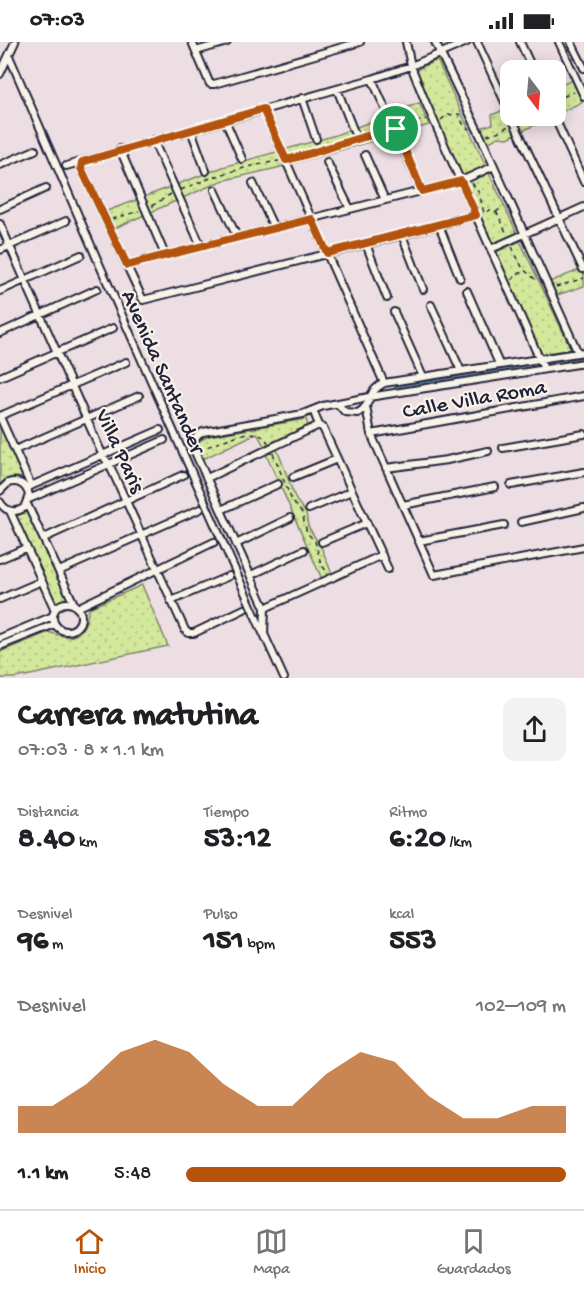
<!DOCTYPE html>
<html lang="es">
<head>
<meta charset="utf-8">
<style>
  body { margin:0; font-family:"Gochi Hand",sans-serif; background:#f2f2f2; color:#202124; height:100vh; display:flex; flex-direction:column; font-size:22px; white-space:nowrap }
  * { box-sizing:border-box; margin:0 }
  p { font-size:20px; color:#757577 }
  .icon { flex:none; width:33px; height:33px; fill:none; stroke:currentColor; stroke-width:2; stroke-linecap:round; stroke-linejoin:round }
  .map { position:relative; height:636px; overflow:hidden }
  .drawer { display:flex; flex-direction:column; background:#fff; flex:1 }
  .drawer>* { flex:none }
  .needle { width:39px; rotate:164deg }
  .controls { position:absolute; left:500px; top:18px; display:grid; gap:12px }
  .controls a { display:grid; place-items:center; width:66px; height:66px; border-radius:12px; background:#fff; box-shadow:0 3px 15px #0003; font-size:30px }
  .pin { position:absolute; display:grid; place-items:center; width:51px; height:51px; color:#fff; margin:-26px; border:3px solid #fff; border-radius:50%; box-shadow:0 2px 6px #0007 }
  .round { display:grid; place-items:center; flex:none; width:63px; height:63px; border-radius:12px; background:#f2f2f2 }
  .headline { display:flex; align-items:center; justify-content:space-between; height:102px; padding:0 18px }
  h1 { font-size:33px; font-weight:800; line-height:45px }
  .stats { display:grid; grid-template-columns:repeat(3,1fr); gap:9px; height:102px; padding:6px 18px }
  .stats div { display:grid; align-content:center }
  .stats b { font-size:30px; font-weight:800 }
  .stats small { font-size:16px; font-weight:400 }
  .stats p { font-size:16px }
  .chart { height:168px; padding:12px 18px }
  .chart p { display:flex; justify-content:space-between }
  .chart svg { width:100%; height:108px; margin-top:6px; fill:#b45309; opacity:.7 }
  ul { padding:0 18px; list-style:none; font-size:20px }
  li { display:grid; grid-template-columns:96px 72px 1fr; align-items:center; height:45px }
  li i { height:15px; border-radius:8px; background:#b45309 }
  .status { display:flex; justify-content:space-between; align-items:center; height:42px; padding:0 30px; background:#fff; direction:ltr }
  .status svg { height:16px; fill:currentColor }
  .menu { display:flex; justify-content:space-around; align-items:center; height:84px; border-top:2px solid #e0e0e0; background:#fff; font-size:16px; color:#757577 }
  .menu a { display:grid; justify-items:center; gap:3px }
  .menu .current { color:#b45309 }
  .map>svg:first-child { display:block }
  .green { fill:url(#green-dots); stroke:#7b856c; stroke-width:1.5 }
  .lines { fill:none; stroke-linecap:round; stroke-linejoin:round }
  .stream { stroke:#5d8d9f; stroke-width:2 }
  .minor-casing { stroke:#22223b; stroke-width:10 }
  .path { stroke:#22223b; stroke-width:1.5; stroke-dasharray:4.5 4.5; stroke-linecap:butt }
  .minor { stroke:#f7f3e8; stroke-width:6 }
  .route-casing { stroke:#fff; stroke-width:12 }
  .route { stroke:#b45309; stroke-width:8 }
  .labels { text-anchor:middle; stroke-width:4.5; stroke-linejoin:round; paint-order:stroke }
  .street-label { font-size:22px; fill:#22223b; stroke:#f7f3e8 }
</style>
</head>
<body>
<div class="status"><b>07:03</b><svg viewBox="0 0 49 12"><path d="M0 12V9h3v3zM5 12V6h3v6zM10 12V3h3v9zM15 12V0h3v12zM26 1h20v11H26zM47 4h2v5h-2z"/></svg></div>
<div class="map">
<svg width="584" height="636" viewBox="0 0 584 636">
  <defs>
    <pattern id="green-dots" width="8" height="8" patternUnits="userSpaceOnUse" patternTransform="scale(1.5)"><rect width="8" height="8" fill="#d4e89c"/><path d="M2 2h.1M6 6h.1" fill="none" stroke="#b6c787" stroke-width="1.8" stroke-linecap="round"/></pattern>
  </defs>
  <rect width="100%" height="100%" fill="#eddee3"/>
  <filter id="ink" filterUnits="userSpaceOnUse"><feTurbulence type="fractalNoise" baseFrequency=".0167" numOctaves="2"/><feDisplacementMap in="SourceGraphic" scale="12" xChannelSelector="R" yChannelSelector="G"/><feConvolveMatrix kernelMatrix="1 2 1 2 8 2 1 2 1" color-interpolation-filters="sRGB"/></filter>
  <g filter="url(#ink)">
    <path class="green" d="M437 18 486 124 461 134 416 28Z
      M572 38 582 60 555 73V46Z
      M419 61 429 83 277 126 221 139 115 186 107 169 223 125 336 93Z
      M510 65V74H553L508 96 498 95 486 102 479 86 493 82 492 73Z
      M489 131 517 191 491 202 466 141Z
      M520 199 571 307 541 312 496 210Z
      M584 226V244L557 253 549 240Z
      M306 377 308 384 264 404 257 391 203 417 199 399 209 394Z
      M0 383 23 436C13 434 7 435 0 442Z
      M277 407 296 458 306 471 308 484 322 507 332 532 322 537 266 412Z
      M28 469 68 556 54 562 16 474Z
      M142 543 168 604 16 636H0V610L49 590C74 600 85 594 89 566Z"/>
    <g class="lines">
      <path class="stream" d="M545 321 584 315
        M395 345 538 322"/>
      <defs>
        <path id="minor" d="M192 0 209 40 210 42H214L360 0
          M406 0 411 24 425 59 544 327
          M435 0 481 95 578 311
          M477 0 510 71
          M520 0 533 28
          M559 0 584 54
          M571 0 584 26
          M196 9 227 0
          M9 14C92 207 177 400 263 591
          M0 32 15 0
          M372 37 422 149
          M337 47 354 90
          M302 56 316 97
          M263 67 384 341
          M511 74 583 227
          M554 74 584 140
          M225 78 242 117
          M191 88 206 129
          M153 98 201 204
          M120 107 165 213
          M365 113 385 158
          M82 120 81 126 143 258 402 193 476 173
          M327 120 350 167
          M0 123 35 108
          M66 124 372 37 411 24 467 0
          M253 141 274 186
          M215 148 237 195
          M0 167 46 146
          M0 182 103 414 109 422 126 459 185 588 188 591H194L244 567
          M439 183 460 236
          M402 193 423 247
          M366 202 387 256
          M491 207 584 165
          M0 208 66 179
          M127 223 461 139 494 124
          M0 249 81 213
          M467 249 499 322
          M431 263 461 329
          M394 270 423 335
          M0 291 97 247
          M0 335 113 286
          M338 362 345 370 358 371C373 362 365 351 384 341L584 310
          M366 364 371 392 434 533 584 505
          M313 368 319 383 323 386 388 527
          M0 374 126 320
          M0 375 31 444
          M371 392 584 354
          M503 406 584 392
          M15 408 139 354
          M386 426 447 418 488 409
          M293 435 337 417
          M207 436 319 383
          M511 443 584 430
          M26 446 160 388
          M0 449 8 441C18 438 26 442 29 453L24 466C14 472 5 469 0 460
          M29 457 164 398
          M27 462 75 564
          M403 463 495 445
          M309 467 352 449
          M221 468 278 442
          M10 469 55 568
          M521 480 584 466
          M44 496 183 433
          M419 499 504 483
          M322 500 367 481
          M236 502 290 476
          M0 517 26 506
          M59 529 200 467
          M251 533 304 508
          M0 557 42 539
          M171 559 229 534
          M53 575a14 14 0 1 1 28 0a14 14 0 1 1-28 0Z
          M77 566 214 500
          M265 566 382 513
          M0 596 53 574
          M0 604 55 582
          M284 636 264 592 265 566 194 408C193 398 195 395 203 390L303 372 323 364 369 355 584 321"/>
      </defs>
      <use href="#minor" class="minor-casing"/>
      <path class="path" d="M555 58 574 50
        M441 78 447 73 459 72 464 84 470 88
        M399 86 426 77
        M487 93 500 89 510 83
        M293 116 389 89
        M472 141 479 151 484 171 490 168 497 171 507 192
        M181 148C212 134 246 124 279 119
        M152 164 171 152
        M496 170 504 164
        M112 177 139 169
        M512 205 523 227 535 237H538
        M512 238 517 232 524 230
        M556 245 584 236
        M199 407C218 404 256 377 268 401
        M273 411 292 459 302 471 307 491 315 499 321 522 327 530"/>
      <use href="#minor" class="minor"/>
    </g>
  </g>
  <g class="lines" filter="url(#ink)">
    <defs>
      <path id="route" d="M263 67 286 118C323 109 359 94 396 87L422 149 461 139 476 173 327 211 312 177 127 223 81 126 82 120Z"/>
    </defs>
    <use href="#route" class="route-casing"/>
    <use href="#route" class="route"/>
  </g>
  <g class="labels">
    <g class="street-label">
      <text transform="translate(165 329) rotate(66)" y="8">Avenida Santander</text>
      <text transform="translate(474 355) rotate(-10)" y="8">Calle Villa Roma</text>
      <text transform="translate(122 408) rotate(65)" y="8">Villa Paris</text>
    </g>
  </g>
</svg>
<div class="controls">
<a><svg class="needle" viewBox="-14 -14 28 28"><path d="M0-13l5 13h-10z" fill="#e53935"/><path d="M0 13l5-13h-10z" fill="#757577"/></svg></a>
</div>
<div class="pin" style="left:396px;top:87px;background:#1e9e55"><svg class="icon" aria-label="arrive" viewBox="0 0 24 24"><path d="M6 21V4h12l-3 4 3 4H6"/></svg></div>
</div>
<section class="drawer">
<div class="headline"><div><h1>Carrera matutina</h1><p>07:03 · 8 × 1.1 km</p></div><a class="round"><svg class="icon" aria-label="share" viewBox="0 0 24 24"><path d="M12 15V3M7 8l5-5 5 5M5 13v7h14v-7"/></svg></a></div>
<div class="stats">
<div><p>Distancia</p><b>8.40<small> km</small></b></div>
<div><p>Tiempo</p><b>53:12</b></div>
<div><p>Ritmo</p><b>6:20<small> /km</small></b></div>
</div>
<div class="stats">
<div><p>Desnivel</p><b>96<small> m</small></b></div>
<div><p>Pulso</p><b>151<small> bpm</small></b></div>
<div><p>kcal</p><b>553</b></div>
</div>
<div class="chart"><p><span>Desnivel</span>102–109 m</p>
<svg viewBox="0 0 160 44" preserveAspectRatio="none"><path d="M0 44V33L10 33L20 24L30 11L40 6L50 11L60 24L70 33L80 33L90 20L100 11L110 15L120 29L130 38L140 38L150 33L160 33V44z"/></svg>
</div>
<ul>
<li><b>1.1 km</b>5:48<i style="width:100%"></i></li>
</ul>
</section>
<nav class="menu">
<a class="current"><svg class="icon" aria-label="home" viewBox="0 0 24 24"><path d="M3 11l9-7 9 7M6 9v11h12V9"/></svg>Inicio</a>
<a><svg class="icon" aria-label="map" viewBox="0 0 24 24"><path d="M3 6l6-2 6 2 6-2v14l-6 2-6-2-6 2zM9 4v14M15 6v14"/></svg>Mapa</a>
<a><svg class="icon" aria-label="saved" viewBox="0 0 24 24"><path d="M7 4h10v16l-5-4-5 4z"/></svg>Guardados</a>
</nav>
</body>
</html>
